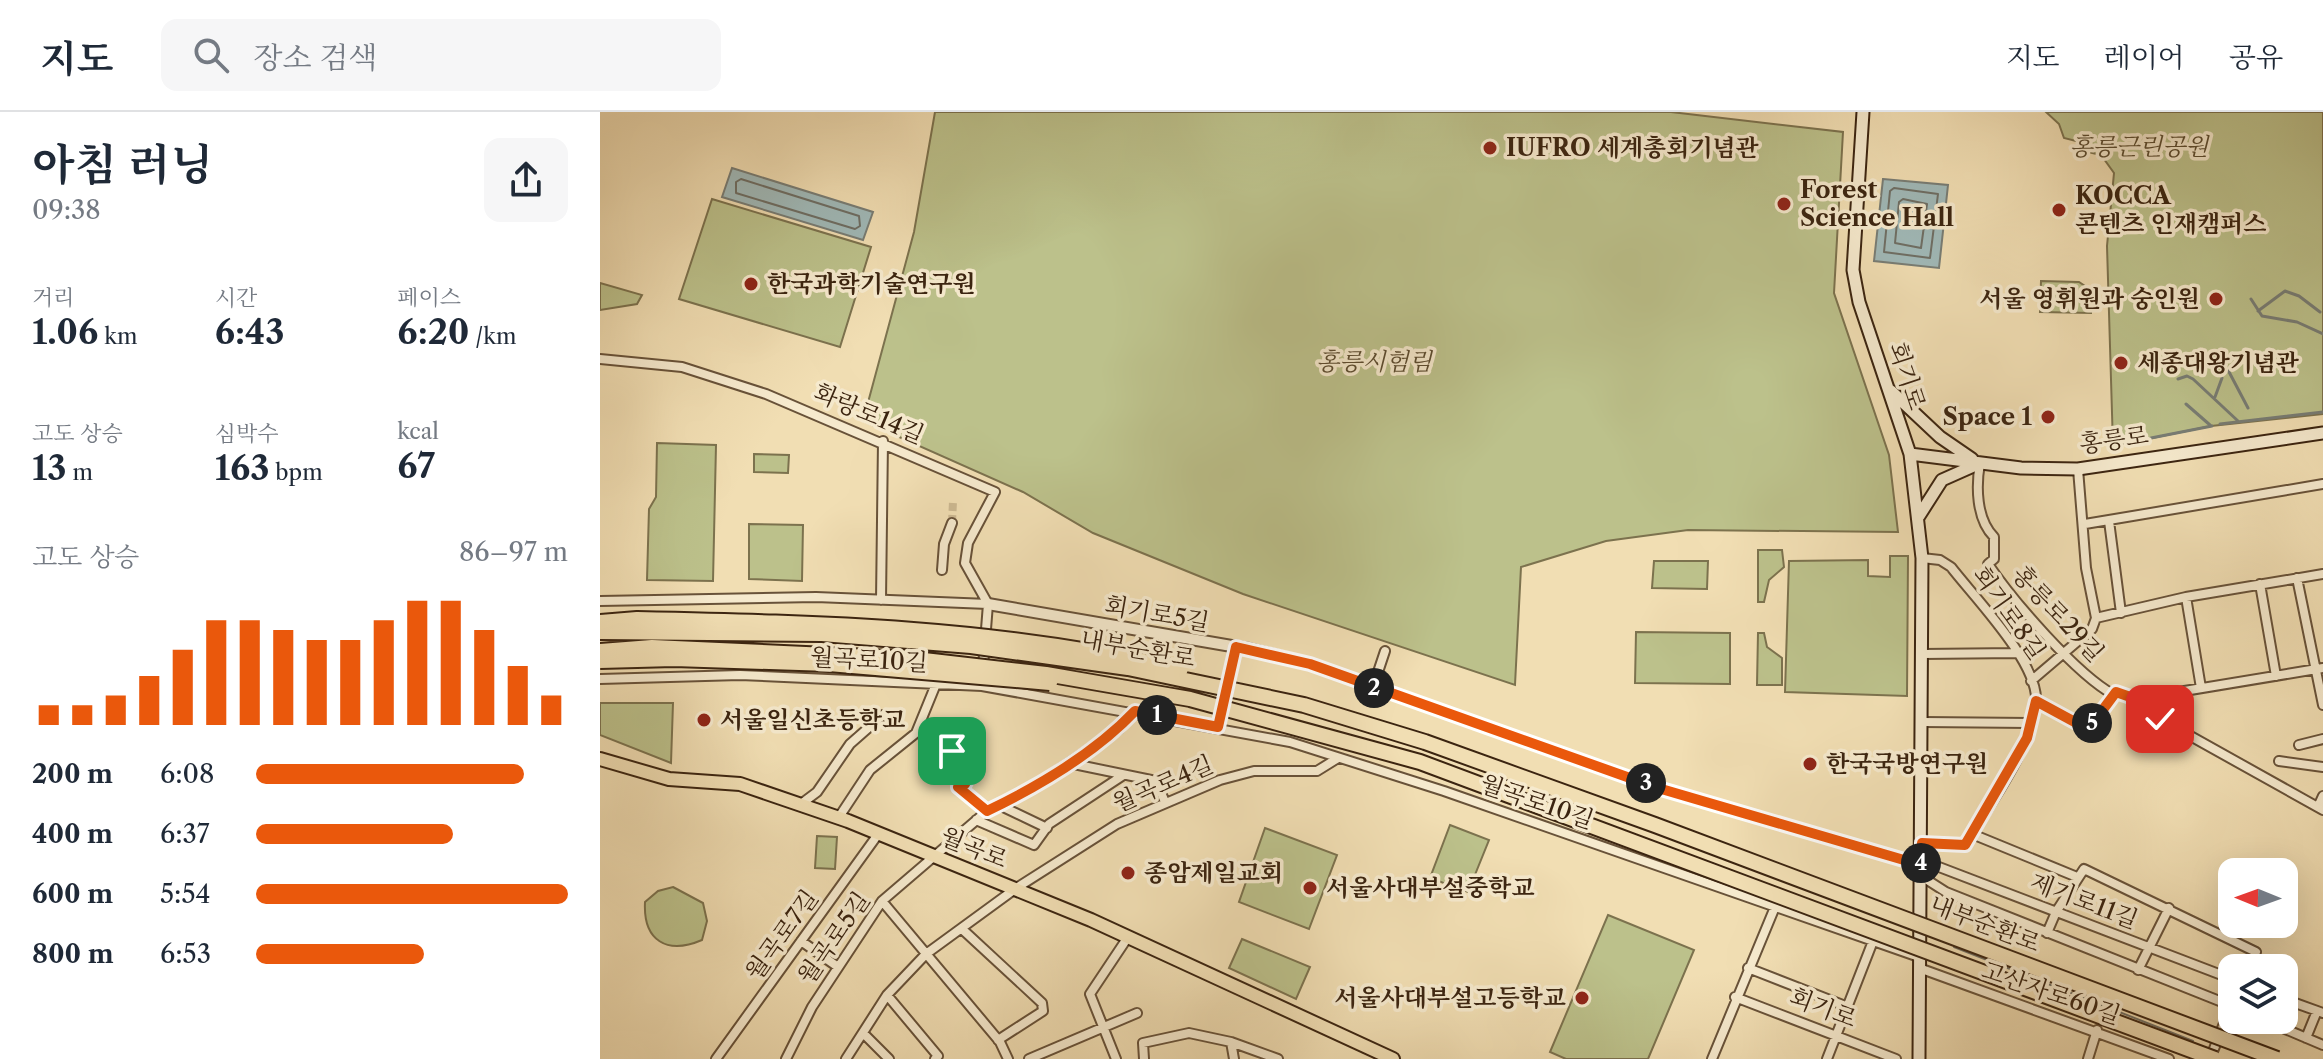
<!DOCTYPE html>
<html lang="ko">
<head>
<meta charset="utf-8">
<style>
  body { margin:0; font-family:"Libre Caslon Text","Noto Serif KR",serif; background:#f6f6f7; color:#1f2937; height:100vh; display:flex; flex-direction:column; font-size:30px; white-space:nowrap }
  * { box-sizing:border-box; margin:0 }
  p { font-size:26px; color:#747a83 }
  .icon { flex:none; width:44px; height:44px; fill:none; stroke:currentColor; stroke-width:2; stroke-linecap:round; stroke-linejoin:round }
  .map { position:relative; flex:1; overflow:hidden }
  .panel { display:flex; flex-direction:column; background:#fff; width:600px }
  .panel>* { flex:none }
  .needle { width:52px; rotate:271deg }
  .controls { position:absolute; left:1618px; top:746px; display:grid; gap:16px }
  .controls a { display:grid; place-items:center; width:80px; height:80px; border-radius:16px; background:#fff; box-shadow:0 8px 32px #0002; font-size:40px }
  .pin { position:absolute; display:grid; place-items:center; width:68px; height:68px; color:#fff; margin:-34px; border-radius:16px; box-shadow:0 4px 12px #0006 }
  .km { position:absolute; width:40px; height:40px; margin:-20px; border-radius:50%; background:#222; color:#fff; font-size:22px; line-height:40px; text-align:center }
  .round { display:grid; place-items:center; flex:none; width:84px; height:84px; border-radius:16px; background:#f6f6f7 }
  .headline { display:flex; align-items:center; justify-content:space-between; height:136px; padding:0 32px }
  h1 { font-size:44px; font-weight:700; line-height:60px }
  .metrics { display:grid; grid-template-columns:repeat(3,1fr); gap:12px; height:136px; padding:8px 32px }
  .metrics div { display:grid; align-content:center }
  .metrics b { font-size:34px; font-weight:700 }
  .metrics small { font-size:22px; font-weight:400 }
  .metrics p { font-size:22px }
  .chart { height:224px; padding:16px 32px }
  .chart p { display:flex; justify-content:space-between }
  .chart svg { width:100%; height:144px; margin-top:8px; stroke:#ea580c; stroke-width:6 }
  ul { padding:0 32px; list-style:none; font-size:26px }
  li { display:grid; grid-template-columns:128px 96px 1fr; align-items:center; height:60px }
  li i { height:20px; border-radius:10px; background:#ea580c }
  header { display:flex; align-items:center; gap:48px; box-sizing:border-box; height:112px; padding:0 40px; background:#fff; border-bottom:2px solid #e0e1e3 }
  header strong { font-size:38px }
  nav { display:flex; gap:44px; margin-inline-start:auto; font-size:28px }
  .search { width:560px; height:72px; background:#f6f6f7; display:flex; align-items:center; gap:20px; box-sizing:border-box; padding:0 28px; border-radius:16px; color:#747a83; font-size:30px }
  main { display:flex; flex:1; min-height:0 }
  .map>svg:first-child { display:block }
  .green { fill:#bcc18b; stroke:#7c724e; stroke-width:2 }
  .water { fill:#a0b9b8; stroke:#787d75; stroke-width:2 }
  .pier { fill:#f1deb3 }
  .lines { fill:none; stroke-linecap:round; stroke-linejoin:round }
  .shore { stroke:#6e6e64; stroke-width:2 }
  .stream { stroke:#787d75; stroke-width:3 }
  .minor-tunnel { stroke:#cdb992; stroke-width:8; stroke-dasharray:8 4; stroke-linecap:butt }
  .minor-casing { stroke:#685239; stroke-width:12 }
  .tertiary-casing { stroke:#685239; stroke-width:14 }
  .secondary-casing { stroke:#3b2410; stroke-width:15 }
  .primary-casing { stroke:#3b2410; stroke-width:16 }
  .minor { stroke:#f6eace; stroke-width:8 }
  .tertiary { stroke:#f6eace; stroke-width:10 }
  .secondary { stroke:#f6eace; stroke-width:11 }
  .primary { stroke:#f1deb3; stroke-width:12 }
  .trunk-bridge-casing { stroke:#3b2410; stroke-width:18; stroke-linecap:butt }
  .trunk-bridge { stroke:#f1deb3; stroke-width:14 }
  .route-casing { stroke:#fff; stroke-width:16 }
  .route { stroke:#ea580c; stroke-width:10 }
  .poi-dot { fill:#8f2418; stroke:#f6eace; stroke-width:3 }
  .labels { text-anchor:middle; stroke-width:7; stroke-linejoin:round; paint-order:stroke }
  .park-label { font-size:24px; font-style:italic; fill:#5b4b2f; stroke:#f6eace }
  .poi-label { font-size:24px; font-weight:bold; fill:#3b2410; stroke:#f6eace; text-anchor:start }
  .street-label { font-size:24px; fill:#3b2410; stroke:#f6eace }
</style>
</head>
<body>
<header>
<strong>지도</strong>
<div class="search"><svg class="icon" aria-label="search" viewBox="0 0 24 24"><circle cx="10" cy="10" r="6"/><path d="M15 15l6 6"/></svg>장소 검색</div>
<nav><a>지도</a><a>레이어</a><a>공유</a></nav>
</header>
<main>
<section class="panel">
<div class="headline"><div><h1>아침 러닝</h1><p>09:38</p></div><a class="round"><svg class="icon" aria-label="share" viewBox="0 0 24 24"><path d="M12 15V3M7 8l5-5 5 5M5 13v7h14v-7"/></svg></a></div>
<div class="metrics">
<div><p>거리</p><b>1.06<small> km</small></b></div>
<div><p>시간</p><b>6:43</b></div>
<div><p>페이스</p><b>6:20<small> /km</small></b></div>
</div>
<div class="metrics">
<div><p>고도 상승</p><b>13<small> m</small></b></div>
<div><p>심박수</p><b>163<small> bpm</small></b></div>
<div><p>kcal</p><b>67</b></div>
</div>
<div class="chart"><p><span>고도 상승</span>86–97 m</p>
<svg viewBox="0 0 160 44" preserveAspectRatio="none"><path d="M5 44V38M15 44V38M25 44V35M35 44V29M45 44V21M55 44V12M65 44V12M75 44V15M85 44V18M95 44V18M105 44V12M115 44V6M125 44V6M135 44V15M145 44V26M155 44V35"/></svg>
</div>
<ul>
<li><b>200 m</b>6:08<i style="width:86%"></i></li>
<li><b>400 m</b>6:37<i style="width:63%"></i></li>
<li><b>600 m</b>5:54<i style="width:100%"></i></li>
<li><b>800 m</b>6:53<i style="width:54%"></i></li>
</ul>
</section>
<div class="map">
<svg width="1723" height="947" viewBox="0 0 1723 947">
  <rect width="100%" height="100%" fill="#f1deb3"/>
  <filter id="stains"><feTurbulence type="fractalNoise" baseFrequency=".0025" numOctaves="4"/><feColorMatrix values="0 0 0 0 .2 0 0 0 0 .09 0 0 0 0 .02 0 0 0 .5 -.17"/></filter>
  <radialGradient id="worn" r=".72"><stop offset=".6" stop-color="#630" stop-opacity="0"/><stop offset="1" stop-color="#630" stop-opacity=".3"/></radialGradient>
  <path class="green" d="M335 0H1071L1243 20 1234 181 1289 343 1298 420 1088 418 1006 429 921 455 915 573 643 482 493 421 423 380 263 309 314 120Z
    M1446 0H1723V302L1611 314 1513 334 1507 134 1514 61 1501 43 1483 39 1480 30 1464 26 1459 12Z
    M112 87 271 135 240 235 79 187Z
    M1441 169 1479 170 1491 178V201L1440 200Z
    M0 171 42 183 37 192 0 198Z
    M57 331 116 333 113 469 47 468 49 397 56 385Z
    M154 342 189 343 188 361 154 360Z
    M149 412 203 413 202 469 149 467Z
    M1158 438H1182L1184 455 1169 468 1164 490H1158Z
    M1290 444H1308L1307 584 1185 580 1189 449 1268 448V464L1290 465Z
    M1054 449H1108L1107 477 1052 476Z
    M1036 520 1130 521V572L1035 571Z
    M1158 521H1164L1167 535 1182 546V573H1157Z
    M0 591H73L71 651 0 623Z
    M850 713 889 728 868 780 830 766Z
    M665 716 737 743 709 817 639 790Z
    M217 724 237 725 235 757 215 756Z
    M73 775 103 791 107 809 102 828C67 843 43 829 45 790L58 779Z
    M1008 803 1094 838 1048 947H966L950 940Z
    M642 827 710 855 696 887 629 856Z"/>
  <path class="water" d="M132 56 273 100 263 128 122 85Z
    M1283 67 1348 73 1339 156 1274 149Z"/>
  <path class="pier" d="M58 517 384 534 682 588 1334 813 1335 805 1707 947H1596L1331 846 1333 832 756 624 678 602 528 574 0 535V522Z"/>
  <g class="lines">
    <path class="shore" d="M141 67 259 104 260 114 255 117 136 81V70Z
      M1294 76 1338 82 1330 146 1284 140 1290 79Z
      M1303 87 1327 92 1321 136 1295 131 1299 90Z
      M1354 835 1593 929"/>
    <path class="stream" d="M1651 187 1662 204 1697 210 1723 222
      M1658 199 1685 179 1699 184 1720 200
      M1628 258 1648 296
      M1578 267 1587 264 1593 267 1638 309
      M1615 285 1622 266
      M1586 292 1610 313
      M1620 312 1723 300
      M1551 326 1612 314"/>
    <path class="minor-tunnel" d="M352 411 353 389"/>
    <defs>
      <path id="minor" d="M0 247 82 255 166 282 395 380 368 431 365 451 388 492
        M1380 351C1376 374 1376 407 1394 425V447L1388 452C1413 489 1476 562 1514 583
        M1478 357 1486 456 1496 506
        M1509 409 1521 501
        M1485 412 1723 372
        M342 458 344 432 352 411
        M1697 466 1723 593
        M1660 472 1676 564
        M1586 485 1601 576
        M281 488 283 329
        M0 489 216 485 388 492
        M1496 506 1586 485 1723 462
        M1322 542 1418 541
        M383 555 388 492
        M0 567 140 563 382 574 690 630 844 679 1319 845
        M1431 569 1492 517 1496 506
        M773 575 785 539
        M1536 587 1723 556
        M1436 589 1484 615 1493 611 1516 580 1536 587 1560 607 1723 698
        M1323 610 1430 611
        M618 615 636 535
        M361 625 352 639 369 664 365 672 358 675 387 699
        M1699 633 1723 627
        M1679 649 1723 655
        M469 651 519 617 535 599
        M201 692 217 680 250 632 283 603
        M399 693 447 716
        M1718 695 1723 684
        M239 705 270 658 316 621 336 572
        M376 708 434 733 449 712 522 664
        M1372 722 1477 765
        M1322 731 1365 733C1388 695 1433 634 1436 590 1439 551 1374 485 1351 455L1340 448 1322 446
        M1321 753 1339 755 1632 867
        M1321 764 1346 780 1632 894
        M282 789 400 930 408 947
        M362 817 442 891 443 899 398 928
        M1447 821 1456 800 1484 757 1656 840 1648 856
        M201 829 238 855
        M1148 856 1248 895
        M1319 856 1569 947
        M1538 858 1569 796
        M287 883 338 944 335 947
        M1135 885 1296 947
        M1684 887 1723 901
        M1664 908 1723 933
        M263 921 289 947
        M1706 926 1717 899
        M631 930 634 947
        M116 947 279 721
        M186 947 212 895 282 789 387 699 421 683 469 651 556 669 565 690
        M246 947 287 883 326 842 415 777 517 712 620 668 654 659H717L738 646
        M429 947 537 901
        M516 947 490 882 528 825
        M544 947 543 931 589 921 631 930 678 947
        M1112 947 1175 795
        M1227 947 1273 829
        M1488 947 1497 918
        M1610 947 1632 891"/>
      <path id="tertiary" d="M388 492 649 537 710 552 1058 676 1321 753"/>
      <path id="secondary" d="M1263 0 1253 158 1259 190 1310 342 1322 446 1319 947
        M1291 279 1340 325 1372 347
        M1310 342 1421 356 1478 357 1723 321
        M1319 404 1342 368 1378 352"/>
      <path id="primary" d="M0 647 69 667 140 672 248 709 491 808 793 947"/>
    </defs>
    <use href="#minor" class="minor-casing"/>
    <use href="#tertiary" class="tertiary-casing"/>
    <use href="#secondary" class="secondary-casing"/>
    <use href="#primary" class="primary-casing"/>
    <use href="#minor" class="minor"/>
    <use href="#tertiary" class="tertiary"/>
    <use href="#secondary" class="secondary"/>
    <use href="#primary" class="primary"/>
    <defs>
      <path id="trunk-bridge" d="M0 510 37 507C226 511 395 515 581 557
        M0 520 222 522 371 534 528 556 704 593 825 630 1055 713 1677 947
        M0 539 52 535 315 547 446 562 590 587 820 650 1615 947
        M0 549 74 547 229 552 450 571"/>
    </defs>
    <use href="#trunk-bridge" class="trunk-bridge-casing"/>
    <use href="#trunk-bridge" class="trunk-bridge"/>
  </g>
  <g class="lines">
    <defs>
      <path id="route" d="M352 639 369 664 365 672 358 675 387 699C439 674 495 641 535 599L618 615 636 535 710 552 1058 676 1321 753 1322 731 1365 733 1427 626 1436 589 1484 615 1493 611 1516 580 1536 587 1560 607"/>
    </defs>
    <use href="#route" class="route-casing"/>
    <use href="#route" class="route"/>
  </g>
  <g class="poi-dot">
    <circle cx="890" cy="36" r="8"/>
    <circle cx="1184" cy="92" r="8"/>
    <circle cx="1459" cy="98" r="8"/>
    <circle cx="151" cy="172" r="8"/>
    <circle cx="1616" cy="187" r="8"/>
    <circle cx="1521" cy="251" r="8"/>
    <circle cx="1448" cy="305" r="8"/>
    <circle cx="104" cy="608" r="8"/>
    <circle cx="1210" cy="652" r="8"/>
    <circle cx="528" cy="761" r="8"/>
    <circle cx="710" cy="776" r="8"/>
    <circle cx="982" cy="886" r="8"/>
  </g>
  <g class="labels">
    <g class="park-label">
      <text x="1539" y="43">홍릉근린공원</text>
      <text x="774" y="258">홍릉시험림</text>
    </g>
    <g class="poi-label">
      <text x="906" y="44">IUFRO 세계총회기념관</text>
      <text x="1200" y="86">Forest<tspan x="1200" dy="28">Science Hall</tspan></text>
      <text x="1475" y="92">KOCCA<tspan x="1475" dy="28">콘텐츠 인재캠퍼스</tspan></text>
      <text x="167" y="180">한국과학기술연구원</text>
      <text x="1600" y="195" text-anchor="end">서울 영휘원과 숭인원</text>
      <text x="1537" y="259">세종대왕기념관</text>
      <text x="1432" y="313" text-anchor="end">Space 1</text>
      <text x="120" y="616">서울일신초등학교</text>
      <text x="1226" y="660">한국국방연구원</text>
      <text x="544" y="769">종암제일교회</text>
      <text x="726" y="784">서울사대부설중학교</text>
      <text x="966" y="894" text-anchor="end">서울사대부설고등학교</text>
    </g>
    <g class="street-label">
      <text transform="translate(1307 264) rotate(72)" y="8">회기로</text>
      <text transform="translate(269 302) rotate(23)" y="8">화랑로14길</text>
      <text transform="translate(1514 328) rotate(-8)" y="8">홍릉로</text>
      <text transform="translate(1409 501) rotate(55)" y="8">회기로8길</text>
      <text transform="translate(557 502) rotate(10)" y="8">회기로5길</text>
      <text transform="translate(1458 502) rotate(47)" y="8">홍릉로29길</text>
      <text transform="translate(538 537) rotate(10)" y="8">내부순환로</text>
      <text transform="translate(269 548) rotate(3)" y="8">월곡로10길</text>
      <text transform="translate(563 672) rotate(-23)" y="8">월곡로4길</text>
      <text transform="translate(937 690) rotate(19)" y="8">월곡로10길</text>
      <text transform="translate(374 736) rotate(22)" y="8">월곡로</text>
      <text transform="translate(1484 789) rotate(21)" y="8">제기로11길</text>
      <text transform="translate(1385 812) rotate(21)" y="8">내부순환로</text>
      <text transform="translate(182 823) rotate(-54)" y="8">월곡로7길</text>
      <text transform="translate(234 826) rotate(-55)" y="8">월곡로5길</text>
      <text transform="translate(1451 881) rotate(19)" y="8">고산자로60길</text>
      <text transform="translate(1223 896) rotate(21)" y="8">회기로</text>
    </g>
  </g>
  <rect width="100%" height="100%" filter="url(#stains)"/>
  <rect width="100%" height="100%" fill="url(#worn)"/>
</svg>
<div class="controls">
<a><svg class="needle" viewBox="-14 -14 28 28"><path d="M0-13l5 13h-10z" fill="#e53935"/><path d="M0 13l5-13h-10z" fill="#747a83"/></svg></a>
<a><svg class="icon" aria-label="layers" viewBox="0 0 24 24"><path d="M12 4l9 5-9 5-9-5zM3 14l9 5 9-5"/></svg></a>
</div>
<div class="pin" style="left:352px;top:639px;background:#1e9e55"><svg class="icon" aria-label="arrive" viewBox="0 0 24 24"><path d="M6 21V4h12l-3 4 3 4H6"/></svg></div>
<div class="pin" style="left:1560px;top:607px;background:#d93025"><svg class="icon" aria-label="check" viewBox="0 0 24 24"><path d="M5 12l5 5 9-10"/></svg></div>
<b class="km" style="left:557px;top:603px">1</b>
<b class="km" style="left:774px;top:576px">2</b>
<b class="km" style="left:1046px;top:671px">3</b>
<b class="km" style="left:1321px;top:751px">4</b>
<b class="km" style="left:1492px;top:611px">5</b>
</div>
</main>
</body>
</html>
